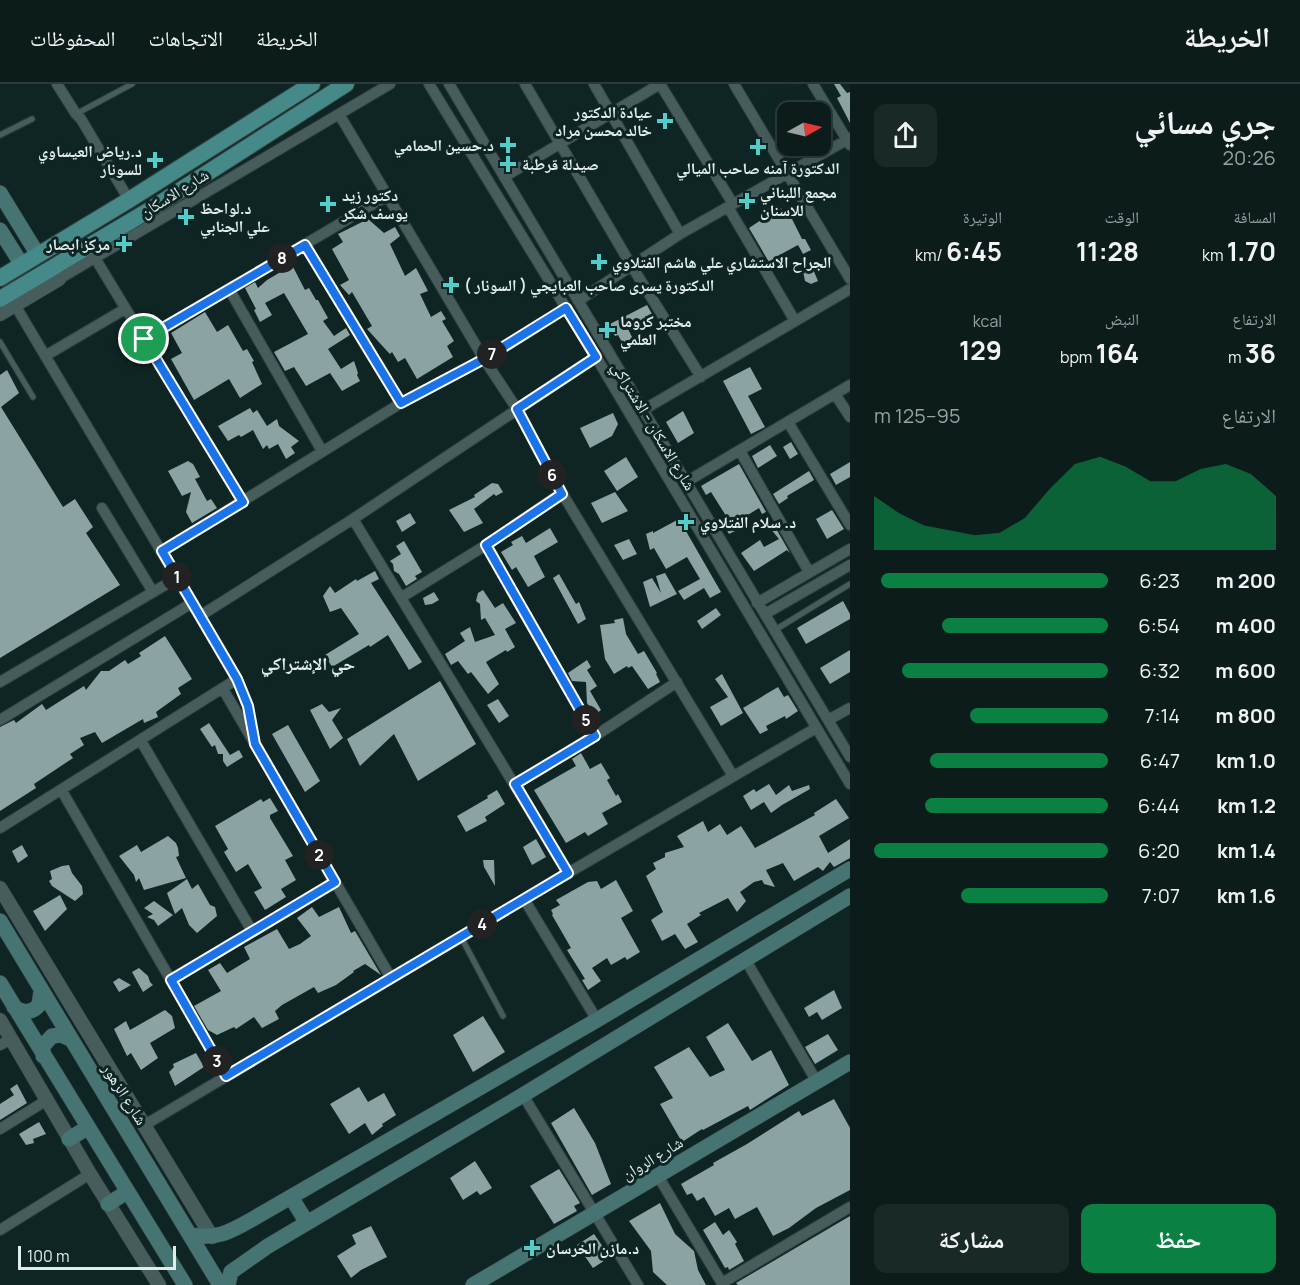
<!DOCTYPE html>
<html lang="ar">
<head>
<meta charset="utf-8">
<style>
  body { margin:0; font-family:Manrope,"Noto Naskh Arabic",sans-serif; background:#192928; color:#f1f3f6; direction:rtl; height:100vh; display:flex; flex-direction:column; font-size:22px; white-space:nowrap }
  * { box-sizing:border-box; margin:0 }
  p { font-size:20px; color:#9aa1a3 }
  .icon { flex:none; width:33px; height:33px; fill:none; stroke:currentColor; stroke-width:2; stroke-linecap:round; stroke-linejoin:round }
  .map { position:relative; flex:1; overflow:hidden; direction:ltr }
  .side { display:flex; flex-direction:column; background:#0b1c1b; width:450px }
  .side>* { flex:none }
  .needle { width:39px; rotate:82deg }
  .tools { position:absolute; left:777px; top:18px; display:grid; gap:12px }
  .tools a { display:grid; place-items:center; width:54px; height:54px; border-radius:12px; background:#0b1c1b; box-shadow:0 6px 24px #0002,0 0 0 2px #2b3a3a; font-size:30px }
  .scale { position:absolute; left:18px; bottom:15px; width:158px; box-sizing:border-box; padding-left:6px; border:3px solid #e0edec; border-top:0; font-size:16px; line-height:21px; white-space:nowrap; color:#e0edec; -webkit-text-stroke:4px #0f2524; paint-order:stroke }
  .pin { position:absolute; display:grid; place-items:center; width:51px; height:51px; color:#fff; margin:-26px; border:3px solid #fff; border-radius:50%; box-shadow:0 2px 6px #0007 }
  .km { position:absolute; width:30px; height:30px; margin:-15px; border-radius:50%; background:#222; color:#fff; font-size:16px; line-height:30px; text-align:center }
  .round { display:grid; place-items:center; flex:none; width:63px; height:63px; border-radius:12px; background:#192928 }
  .summary { display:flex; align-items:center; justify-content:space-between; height:102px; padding:0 24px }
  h1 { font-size:33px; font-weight:700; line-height:45px }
  .figures { display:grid; grid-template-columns:repeat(3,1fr); gap:9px; height:102px; padding:6px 24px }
  .figures div { display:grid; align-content:center }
  .figures b { font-size:26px; font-weight:700 }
  .figures small { font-size:16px; font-weight:400 }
  .figures p { font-size:16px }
  .chart { height:168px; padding:12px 24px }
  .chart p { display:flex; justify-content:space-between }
  .chart svg { width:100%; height:108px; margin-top:6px; fill:#0b8043; opacity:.7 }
  .cta { display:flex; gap:12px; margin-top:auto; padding:12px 24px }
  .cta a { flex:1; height:69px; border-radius:12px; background:#0b8043; color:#fff; font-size:24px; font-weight:700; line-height:69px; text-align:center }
  .cta a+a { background:#192928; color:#f1f3f6 }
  ul { padding:0 24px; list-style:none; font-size:20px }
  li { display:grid; grid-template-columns:96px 72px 1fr; align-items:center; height:45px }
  li i { height:15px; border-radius:8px; background:#0b8043 }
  header { display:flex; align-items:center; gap:36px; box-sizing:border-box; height:84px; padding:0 30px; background:#0b1c1b; border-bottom:2px solid #2b3a3a }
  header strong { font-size:28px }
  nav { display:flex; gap:33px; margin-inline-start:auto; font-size:21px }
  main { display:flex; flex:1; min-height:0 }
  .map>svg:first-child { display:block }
  .building { fill:#8ba4a3 }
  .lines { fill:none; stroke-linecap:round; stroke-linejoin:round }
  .service-casing { stroke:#313f3f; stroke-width:7 }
  .minor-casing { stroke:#313f3f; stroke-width:12 }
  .tertiary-casing { stroke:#313f3f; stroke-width:15 }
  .secondary-casing { stroke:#313f3f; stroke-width:16 }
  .primary-casing { stroke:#313f3f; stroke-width:18 }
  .service { stroke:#465d5c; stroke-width:5 }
  .minor { stroke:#465d5c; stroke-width:10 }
  .tertiary { stroke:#465d5c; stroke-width:14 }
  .secondary { stroke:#467472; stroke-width:15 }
  .primary { stroke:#458a88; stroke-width:16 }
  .route-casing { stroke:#fff; stroke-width:12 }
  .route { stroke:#1a73e8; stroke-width:8 }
  .poi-dot { fill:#53cdca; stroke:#0f2524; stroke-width:2 }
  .labels { text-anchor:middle; stroke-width:6; stroke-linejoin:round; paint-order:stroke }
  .poi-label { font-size:16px; font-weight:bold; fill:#e0edec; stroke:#0f2524; text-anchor:start }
  .street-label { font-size:16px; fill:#e0edec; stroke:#0f2524 }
  .neighbourhood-label { font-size:18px; font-weight:bold; fill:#e0edec; stroke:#0f2524 }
</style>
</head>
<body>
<header>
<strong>الخريطة</strong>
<nav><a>الخريطة</a><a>الاتجاهات</a><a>المحفوظات</a></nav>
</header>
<main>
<section class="side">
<div class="summary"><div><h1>جري مسائي</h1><p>20:26</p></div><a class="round"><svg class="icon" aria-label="share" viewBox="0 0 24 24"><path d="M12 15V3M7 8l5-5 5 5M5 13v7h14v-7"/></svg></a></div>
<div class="figures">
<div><p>المسافة</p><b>1.70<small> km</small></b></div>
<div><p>الوقت</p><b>11:28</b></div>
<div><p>الوتيرة</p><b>6:45<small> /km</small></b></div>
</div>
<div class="figures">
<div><p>الارتفاع</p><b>36<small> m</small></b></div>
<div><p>النبض</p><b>164<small> bpm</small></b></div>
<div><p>kcal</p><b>129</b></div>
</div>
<div class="chart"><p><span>الارتفاع</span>95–125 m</p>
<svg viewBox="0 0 160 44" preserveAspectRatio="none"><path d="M0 44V22L10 29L20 34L30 36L40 38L50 37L60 31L70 19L80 9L90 6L100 10L110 16L120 16L130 11L140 9L150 13L160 22V44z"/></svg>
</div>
<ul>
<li><b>200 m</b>6:23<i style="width:97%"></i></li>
<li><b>400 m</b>6:54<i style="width:71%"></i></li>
<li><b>600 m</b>6:32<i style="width:88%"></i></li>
<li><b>800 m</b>7:14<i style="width:59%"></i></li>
<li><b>1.0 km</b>6:47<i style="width:76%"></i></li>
<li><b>1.2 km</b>6:44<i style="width:78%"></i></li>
<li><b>1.4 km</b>6:20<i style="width:100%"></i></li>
<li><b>1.6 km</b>7:07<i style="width:63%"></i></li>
</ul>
<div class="cta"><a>حفظ</a><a>مشاركة</a></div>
</section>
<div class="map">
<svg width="850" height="1201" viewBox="0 0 850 1201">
  <rect width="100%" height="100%" fill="#0f2524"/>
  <path class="building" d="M834 0H840L847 9 850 8V39L837 14 841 12Z
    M771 123 774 128 781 124 785 131 789 129 802 155H805L811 166 803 170 798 161 774 174 778 182 773 185 749 144 764 134 762 128Z
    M368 135 384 149 395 143 400 152 390 160 405 192 416 184 428 207 420 210 431 233 441 227 446 235 442 237 454 257 447 262 453 273 417 295 405 274 398 278 392 268 390 270 387 267 367 245 372 242 352 208 349 211 340 201 349 196 332 165 343 158 338 150Z
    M291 179 305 206 309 204 316 216H318L328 234 323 237 334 252 346 244 350 251 328 265 341 285 354 277 358 289 357 291 360 297 342 307 330 289 306 302 294 283 285 287 274 268 308 250 284 209 265 219 272 231 260 238 254 226 256 225 245 204 255 198 258 204 267 196 284 186 285 183Z
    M812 183 818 197 811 200 805 197 803 187Z
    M647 221 652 230 628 245 633 255 623 260 618 251 615 252 608 241Z
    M205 228 217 248 228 241 243 267 247 265 254 277 252 278 262 300 240 314 229 295 194 316 171 275 182 269 171 249Z
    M750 283 762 305 748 312 765 343 751 350 723 297Z
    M7 286 19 309 1 323 63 423 75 415 93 443 86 449 120 501 0 574V291Z
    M250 324 253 329 257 326 267 342 277 335 279 342 299 357 291 363 295 369 286 375 278 360 269 365 267 361 263 365 253 346 241 353 239 351 228 357 218 342Z
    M683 327 694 349 678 359 666 338Z
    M613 329 618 340 612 352 590 364 580 344Z
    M791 358 798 370 790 375 783 363Z
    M770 361 777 372 758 384 752 372Z
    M626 373 638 393 617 407 604 387Z
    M188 377 193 380 200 393 195 395 207 417 211 415 217 424 192 439 186 428 191 408 182 412 168 387Z
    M850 378V393L836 401 830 390Z
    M739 380 766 428 762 430 759 424 743 434 747 441 729 450 722 438 728 435 711 408 706 411 701 402Z
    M809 387 814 396 787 412 788 414 779 420 773 410Z
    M492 399 498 400 503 408 496 412 494 410 474 425 483 439 464 448 449 426 475 413 474 411Z
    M615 408 628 427 602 439 591 419Z
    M832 426 844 445 827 455 816 435Z
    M410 429 416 439 402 448 396 437Z
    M679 435 721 508 710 514 704 504 684 516 678 507 700 495 687 473 666 485 654 464 650 466 646 450 653 447V449Z
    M774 441 790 469 787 466 754 487 741 469 760 456 764 463 779 455 770 444Z
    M550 444 558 458 534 472 545 493 528 503 516 483 512 486 501 468 513 461 511 458 522 452 526 459Z
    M629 455 637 470 623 476 614 461Z
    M404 457 422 488 415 492 417 495 406 502 399 490 394 487 393 480 390 477 401 470 396 462Z
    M375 487 379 495 371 499 422 578 409 586 388 551 370 563 369 561 332 583 325 571 359 550 341 524 330 528 323 512 330 502 335 509 356 495 357 497Z
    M665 489 677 510 650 523 643 498 652 494 661 509 656 492Z
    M559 490 576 520 579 518 586 535 578 540 553 494Z
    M483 506 495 524 503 519 516 539 505 545 515 563 507 568 506 566 486 578 499 600 488 610 471 588 468 590 458 577 451 581 445 570 465 557 460 549 470 543 475 558 495 551 485 534 481 536 480 520 476 517 478 509Z
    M434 508 439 516 432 520 425 521 423 514Z
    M843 517 850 530V535L806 560 797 544Z
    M716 524 721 531 702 545 697 537Z
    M623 534 626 550 638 570 644 567 657 589 656 590 660 598 648 605 632 582 628 584 627 582 614 590 605 575 600 541 615 539 614 536Z
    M165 552 192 595 178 604 181 610 156 628 158 633 144 639 143 635 102 659 95 648 80 654 84 661 70 670 73 674 34 700 36 704 0 727V643L14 636 16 639 42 620 46 626 84 602 86 606 101 587H109L125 576 128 580 141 572 139 569Z
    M850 566V588L830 600 820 584Z
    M587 576 591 583 587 586 597 602 590 607 601 626 595 631 587 619 586 598 572 597 568 589Z
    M722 590 743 629 721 642 710 623 728 613 715 595Z
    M440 597 476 660 418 697 394 650 360 682 347 655Z
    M778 603 784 613 788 611 798 627 786 635 785 632 766 642 768 646 760 650 743 624Z
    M498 615 509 632 499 639 487 621Z
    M322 620 329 628 341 624 332 636 343 654 330 665 310 626Z
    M209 639 230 671 239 666 243 673 227 683 223 677V670H218L215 661 212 663 200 645Z
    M288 641 320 697 305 708 272 650Z
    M581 669 590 685 601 679 610 694 607 696 616 712 618 710 622 718 602 729 608 740 588 752 585 748 566 759 534 706 576 682 572 675Z
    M769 700 776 711 789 701 792 707 809 701 810 705 782 721 771 729 764 718 751 726 743 712 754 705 756 708Z
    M497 706 505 720 485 733 487 737 466 748 457 732 488 714 487 712Z
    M270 714 278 727 270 731V734L293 772 285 776 296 796 281 805 286 813 265 826 254 808 262 804 248 780 236 788 224 768 228 765 215 742 261 715 263 718Z
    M836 715 849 734 819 752 828 769 850 755V774L834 783 830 778 823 787 818 783 794 797 783 779 766 786 775 803 764 800 762 796 754 798 740 808 746 817 737 828 728 814 699 829 701 831 687 840 698 858 685 865 675 850 662 857 651 836 663 828 646 792 656 785 653 779 665 773V769L684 763 677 752 703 737 708 748 720 740 727 751 741 742 755 764 815 731 814 729Z
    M168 752 176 759 178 764 179 772 176 773 186 794 144 806 139 794 136 798 134 791 119 772 137 761 141 768Z
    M536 755 546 773 532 781 523 763Z
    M22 761 28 772 18 779 12 767Z
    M483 776H494L495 802 484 783Z
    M69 781 72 789 82 802 83 810 75 817 52 802 49 797 52 795 50 787 62 782Z
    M187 795 192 805 198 800 210 821 215 823 217 832 197 849 189 841 182 824 175 830 167 809Z
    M616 796 633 827 621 834 640 868 627 876 625 873 611 881 607 874 592 884 601 897 588 906 582 896 585 895 567 866 571 864 552 831 553 830 551 826 560 821 556 816 588 798 597 797 601 805Z
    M60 811 67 825 45 847 33 827Z
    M154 817 173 831 158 842 154 836 147 833 153 830 144 824Z
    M312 823 319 833 339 823 351 849 355 847 381 891 365 880 353 887 354 888 336 901 318 909 314 903 282 921 275 927 279 935 262 944 254 933 236 945 234 943 217 951 208 946 194 922 221 907 208 886 220 879 227 889 250 875 244 863 277 845 289 865 300 860 311 852 297 834Z
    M139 884 148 892 150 898 153 901 143 908 132 888Z
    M119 894 131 901 119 908 113 898Z
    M834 906 842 924 822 936 817 928 809 933 804 924Z
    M165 926 172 932 175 944 150 959 158 974 141 986 131 969 127 972 114 945 126 937 130 946Z
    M483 932 505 968 473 988 453 951Z
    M728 939 752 977 771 966 789 1001 750 1026 748 1022 703 1046 702 1045 682 1058 660 1020 673 1014 654 983 689 963 710 993 725 986 706 953Z
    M828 950 838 966 815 980 805 963Z
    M196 969 204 983 175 1002 169 988 174 983 173 980Z
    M17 1000 27 1019 0 1036V1020L14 1011 10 1005Z
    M359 1003 368 1018 384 1009 396 1031 382 1040 383 1042 372 1051 365 1039 349 1050 330 1020Z
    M834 1015 850 1044V1106L816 1124 789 1144 773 1152 757 1123 735 1135 729 1124 715 1132 704 1113 697 1117 692 1109 687 1111 681 1100 714 1081 713 1079 747 1060 799 1027 802 1032Z
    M574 1024 595 1059 611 1100 592 1111 551 1039Z
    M39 1038 46 1050 33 1055 34 1059 26 1061 19 1050Z
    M475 1077 492 1104 480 1111 477 1107 463 1116 450 1094Z
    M559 1085 580 1119 574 1122 577 1127 554 1140 530 1102Z
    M660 1119 675 1150 694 1167 698 1186 706 1201H667L653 1188 651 1167 629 1137Z
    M850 1132V1201H738L736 1199Z
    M715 1138 723 1151 729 1146 737 1158 735 1160 744 1177 729 1186 728 1183 725 1184 703 1146Z
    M371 1142 387 1173 361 1186 351 1194 337 1172 356 1160 352 1151Z
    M594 1150 610 1173 593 1184 577 1161Z"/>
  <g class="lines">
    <defs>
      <path id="service" d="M76 30 132 0
        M0 51 32 35
        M0 258 33 313
        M775 546 850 500
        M461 853 503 932"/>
      <path id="minor" d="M57 0 76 30 81 35 129 116
        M429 0 596 273 850 700
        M449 0 850 673
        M525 0 631 181 701 293
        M594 0 680 150
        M660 0 733 120
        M734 0 850 195
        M813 0 850 61
        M339 30 484 275 517 325 562 409 733 692
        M504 93 660 0
        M728 123 795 237
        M305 161 401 319
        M95 174 243 418
        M59 195 390 0
        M229 205 322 367
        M578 217 680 150 850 54
        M15 221 237 595 248 622 255 660
        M144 255 387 112
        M45 272 125 225
        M835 310 850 333
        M643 326 850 205
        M788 338 850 441
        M740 367 809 488
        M686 398 850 301
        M102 424 153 508
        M353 435 568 789
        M486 461 595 652
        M162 467 401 319 484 275 566 224
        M402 513 486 461 562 409
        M757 519 850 465
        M765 530 850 481
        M200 532 353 435 596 273
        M0 598 177 494
        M223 605 391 894
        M0 636 192 519
        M828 636 850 624
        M141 657 252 847
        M515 700 595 652 677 598
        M62 707 226 992
        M0 744 237 595
        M524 815 597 936
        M745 875 817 998
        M171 896 335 798
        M0 961 11 955
        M523 1011 638 1201
        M143 1042 568 789 816 644
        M0 1045 47 1016
        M658 1092 723 1201
        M0 1146 90 1090
        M722 1199 850 1123"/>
      <path id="tertiary" d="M0 230 59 195
        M0 804 212 1153
        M0 936 90 1090 159 1201"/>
      <path id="secondary" d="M0 109 38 171
        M0 146 22 181
        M0 837 220 1201
        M0 899 185 1201
        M14 923C23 930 32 929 39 921L41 907
        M43 972V962L52 952 61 951 70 955
        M69 1055 87 1044
        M291 1113 307 1139
        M108 1120 127 1108
        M190 1151C217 1155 228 1149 251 1136L597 936 850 785
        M228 1201 231 1188 268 1162 523 1011 850 812
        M473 1201 850 978"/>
      <path id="primary" d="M0 194 129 116 312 0
        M0 215 151 125 346 0"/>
    </defs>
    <use href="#service" class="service-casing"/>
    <use href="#minor" class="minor-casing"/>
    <use href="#tertiary" class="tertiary-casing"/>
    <use href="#secondary" class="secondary-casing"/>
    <use href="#primary" class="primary-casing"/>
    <use href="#service" class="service"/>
    <use href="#minor" class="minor"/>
    <use href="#tertiary" class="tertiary"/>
    <use href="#secondary" class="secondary"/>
    <use href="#primary" class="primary"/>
  </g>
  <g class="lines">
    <defs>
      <path id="route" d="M305 161 401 319 484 275 566 224 596 273 517 325 562 410 486 461 595 652 515 700 568 789 226 992 171 896 335 798 255 660 248 622 237 595 162 467 243 418 144 255Z"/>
    </defs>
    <use href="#route" class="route-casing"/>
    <use href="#route" class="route"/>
  </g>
  <g class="poi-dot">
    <path d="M662 28h6v6h6v6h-6v6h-6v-6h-6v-6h6z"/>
    <path d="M505 52h6v6h6v6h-6v6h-6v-6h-6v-6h6z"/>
    <path d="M755 54h6v6h6v6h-6v6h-6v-6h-6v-6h6z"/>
    <path d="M152 67h6v6h6v6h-6v6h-6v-6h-6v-6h6z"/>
    <path d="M505 71h6v6h6v6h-6v6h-6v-6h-6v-6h6z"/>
    <path d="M744 108h6v6h6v6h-6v6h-6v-6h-6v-6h6z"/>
    <path d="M325 111h6v6h6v6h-6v6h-6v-6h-6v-6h6z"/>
    <path d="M183 124h6v6h6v6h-6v6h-6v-6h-6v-6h6z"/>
    <path d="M121 151h6v6h6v6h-6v6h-6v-6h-6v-6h6z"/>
    <path d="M596 169h6v6h6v6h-6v6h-6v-6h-6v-6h6z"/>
    <path d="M448 192h6v6h6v6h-6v6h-6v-6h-6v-6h6z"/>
    <path d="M604 237h6v6h6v6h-6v6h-6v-6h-6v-6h6z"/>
    <path d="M683 429h6v6h6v6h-6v6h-6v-6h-6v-6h6z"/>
    <path d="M529 1155h6v6h6v6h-6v6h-6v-6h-6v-6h6z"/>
  </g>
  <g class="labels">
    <g class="poi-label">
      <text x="652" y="34" text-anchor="end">عيادة الدكتور<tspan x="652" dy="18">خالد محسن مراد</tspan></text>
      <text x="494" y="67" text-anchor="end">د.حسين الحمامي</text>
      <text x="142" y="73" text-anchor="end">د.رياض العيساوي<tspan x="142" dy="18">للسونار</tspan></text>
      <text x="522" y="86">صيدلة قرطبة</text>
      <text x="758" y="90" text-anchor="middle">الدكتورة آمنه صاحب الميالي</text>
      <text x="760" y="114">مجمع اللبناني<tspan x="760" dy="18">للاسنان</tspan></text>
      <text x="342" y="117">دكتور زيد<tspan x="342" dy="18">يوسف شكر</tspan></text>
      <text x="200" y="130">د.لواحظ<tspan x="200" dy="18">علي الجنابي</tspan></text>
      <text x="110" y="166" text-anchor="end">مركز ابصار</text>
      <text x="612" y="184">الجراح الاستشاري علي هاشم الفتلاوي</text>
      <text x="464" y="207">الدكتورة يسرى صاحب العبايجي ( السونار )</text>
      <text x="620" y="243">مختبر كروما<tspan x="620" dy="18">العلمي</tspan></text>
      <text x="700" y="444">د. سلام الفتلاوي</text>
      <text x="546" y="1170">د.مازن الخرسان</text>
    </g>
    <g class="street-label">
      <text transform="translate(174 109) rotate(-32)" y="6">شارع الاسكان</text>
      <text transform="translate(654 342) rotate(59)" y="6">شارع الاسكان - الاشتراكي</text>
      <text transform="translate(125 1010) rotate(58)" y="6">شارع الزهور</text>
      <text transform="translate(652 1074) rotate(-31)" y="6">شارع الروان</text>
    </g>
    <g class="neighbourhood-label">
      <text x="308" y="586">حي الإشتراكي</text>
    </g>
  </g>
</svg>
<div class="tools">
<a><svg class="needle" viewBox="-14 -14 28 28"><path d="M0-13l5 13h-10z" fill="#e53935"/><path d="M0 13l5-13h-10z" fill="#9aa1a3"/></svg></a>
</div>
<div class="scale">100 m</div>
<div class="pin" style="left:144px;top:255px;background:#1e9e55"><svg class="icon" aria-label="arrive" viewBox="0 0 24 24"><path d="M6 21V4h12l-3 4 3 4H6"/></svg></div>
<b class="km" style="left:177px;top:493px">1</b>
<b class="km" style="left:319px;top:771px">2</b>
<b class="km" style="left:217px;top:977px">3</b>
<b class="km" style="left:482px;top:840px">4</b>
<b class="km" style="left:586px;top:636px">5</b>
<b class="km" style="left:552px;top:391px">6</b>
<b class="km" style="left:492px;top:270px">7</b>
<b class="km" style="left:282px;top:174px">8</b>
</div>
</main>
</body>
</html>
